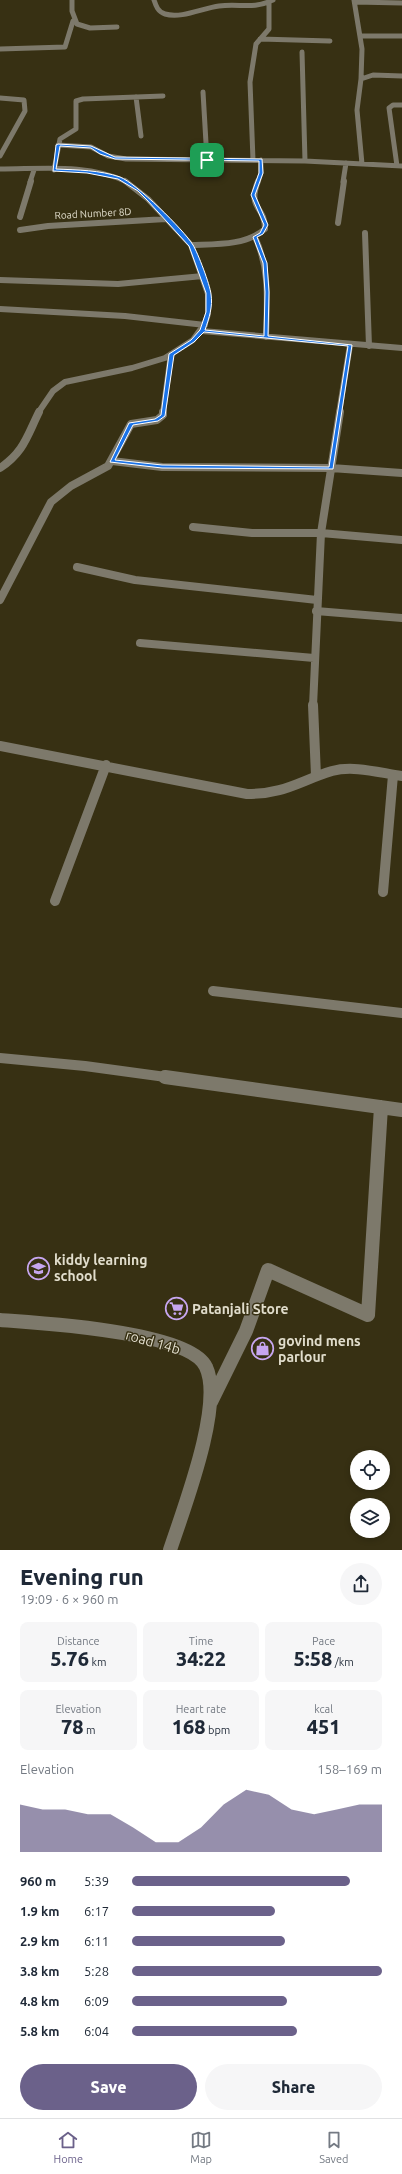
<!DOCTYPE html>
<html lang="en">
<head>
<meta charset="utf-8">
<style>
  body { margin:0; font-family:Ubuntu,sans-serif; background:#f6f6f7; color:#1f2937; height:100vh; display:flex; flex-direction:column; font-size:15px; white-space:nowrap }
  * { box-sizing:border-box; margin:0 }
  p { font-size:13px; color:#747a83 }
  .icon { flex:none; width:22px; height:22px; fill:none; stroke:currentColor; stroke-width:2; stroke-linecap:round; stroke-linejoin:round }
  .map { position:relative; height:1550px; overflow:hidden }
  .sheet { display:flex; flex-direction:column; background:#fff; flex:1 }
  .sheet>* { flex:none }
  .fabs { position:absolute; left:350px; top:1450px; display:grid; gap:8px }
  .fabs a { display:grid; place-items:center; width:40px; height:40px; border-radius:50%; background:#fff; box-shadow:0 2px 6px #0003; font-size:20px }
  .pin { position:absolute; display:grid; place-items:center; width:34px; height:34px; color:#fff; margin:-17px; border-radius:8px; box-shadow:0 2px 6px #0006 }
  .round { display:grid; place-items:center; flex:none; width:42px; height:42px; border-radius:21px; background:#f6f6f7 }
  .head { display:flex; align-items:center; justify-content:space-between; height:68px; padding:0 20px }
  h1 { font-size:22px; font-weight:800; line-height:30px }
  .figures { display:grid; grid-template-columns:repeat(3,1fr); gap:6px; height:68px; padding:4px 20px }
  .figures div { display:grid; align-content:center; border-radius:8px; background:#f6f6f7; text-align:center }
  .figures b { font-size:20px; font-weight:800 }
  .figures small { font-size:11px; font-weight:400 }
  .figures p { font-size:11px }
  .chart { height:112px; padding:8px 20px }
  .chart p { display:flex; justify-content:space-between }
  .chart svg { width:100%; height:72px; margin-top:4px; fill:#6b618a; opacity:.7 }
  .action { display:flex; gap:8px; margin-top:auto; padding:8px 20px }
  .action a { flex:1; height:46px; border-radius:24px; background:#6b618a; color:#fff; font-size:16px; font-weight:800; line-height:46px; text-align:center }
  .action a+a { background:#f6f6f7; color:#1f2937 }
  ul { padding:0 20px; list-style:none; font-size:13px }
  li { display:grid; grid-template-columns:64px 48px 1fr; align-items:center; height:30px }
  li i { height:10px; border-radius:5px; background:#6b618a }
  .tab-bar { display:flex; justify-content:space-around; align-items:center; height:56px; border-top:1px solid #e0e1e3; background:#fff; font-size:11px; color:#747a83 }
  .tab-bar a { display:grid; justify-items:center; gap:2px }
  .tab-bar .selected { color:#6b618a }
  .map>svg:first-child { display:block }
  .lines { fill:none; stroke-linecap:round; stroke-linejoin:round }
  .minor-far4 { stroke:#7d796b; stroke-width:5 }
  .minor-far3 { stroke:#7d796b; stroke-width:6 }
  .minor-far2 { stroke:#7d796b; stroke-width:8 }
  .minor-far1 { stroke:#7d796b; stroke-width:10 }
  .minor { stroke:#7d796b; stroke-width:14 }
  .route { fill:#1a73e8; stroke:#fff; fill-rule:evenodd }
  .labels { text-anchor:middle; stroke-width:3; stroke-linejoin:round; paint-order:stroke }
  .far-street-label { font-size:10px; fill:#e1ddcc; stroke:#373013 }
  .near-poi-label { font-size:14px; font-weight:bold; fill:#e1ddcc; stroke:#373013; text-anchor:start }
  .near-street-label { font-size:14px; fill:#e1ddcc; stroke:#373013 }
</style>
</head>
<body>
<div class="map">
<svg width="402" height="1550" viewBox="0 0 402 1550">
  <rect width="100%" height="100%" fill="#373013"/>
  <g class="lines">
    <path class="minor-far4" d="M72 0V11L77 24 90 28 117 27
      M154 0C156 6 158 12 165 14 181 19 203 8 219 6 240 3 252 10 273 0
      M354 0 362 49 361 79
      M355 2 402 3
      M362 36H402
      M260 39 330 41
      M0 49 65 47 73 21
      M302 52 305 161
      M203 92 207 160
      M136 97 141 136
      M0 98 24 100 25 111 0 156
      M58 145 91 147 108 156 126 159 305 161 402 166
      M253 160 250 82 256 44 269 29V3
      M362 164 357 110 361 79 373 75 402 76
      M397 166 389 108 393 105H402
      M0 169C42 169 88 163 127 182
      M54 170 60 139 76 129V101L83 99 163 96
      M30 182 34 170
      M258 182 261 173V160
      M343 182 346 163"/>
    <path class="minor-far3" d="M20 217 31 181
      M338 223 344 181
      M20 230 48 226 166 219
      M365 233 369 346
      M255 237C270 269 267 302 266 337
      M191 245C215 244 245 246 265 229 265 205 247 210 258 181
      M0 280 118 284 203 276
      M0 309 125 316 205 325
      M202 331 402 348
      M38 413 53 391 65 382 132 368 165 358 193 340 205 323 208 314V294L191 245 148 199 125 181
      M163 413 171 354
      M339 413 350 345"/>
    <path class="minor-far2" d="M112 461 162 467 331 468 402 473
      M0 468C24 452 27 436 39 412
      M193 527 252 533H321L402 540
      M77 567 135 580 317 600
      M0 600 51 502 71 486 108 466 131 424 157 420 163 415V412
      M316 611 402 618
      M140 643 314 658
      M313 706 321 533 340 412"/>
    <path class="minor-far1" d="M313 705 316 776
      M0 746 247 794C285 794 299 781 332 771 354 765 380 773 402 776
      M383 892 393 775
      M55 901 106 765
      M213 991 402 1013
      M0 1058 85 1066 173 1078"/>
    <path class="minor" d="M165 1077 402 1110
      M0 1320C38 1323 190 1331 206 1367 224 1405 183 1510 170 1550
      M211 1402 246 1331 268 1270 368 1315 381 1107"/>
  </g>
  <path class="route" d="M58 144 91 146 115 157 262 159 263 173 255 195 268 225 263 234 257 237 267 263 269 292 268 336 352 345 333 469 162 468 110 462 129 423 155 419 161 415 169 354 191 340 200 330 206 312V293L189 246 147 200 138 191 118 179 87 173 53 171 56 145ZM60 146 91 148 100 154 115 159 259 161V173L251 195 264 225 260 233 253 237 263 263 265 292 264 336 205 330C209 318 213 307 211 294 210 285 198 253 193 245 184 230 136 183 120 177 100 170 77 170 56 169ZM204 332 348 346 329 467 162 465 115 460 133 425 158 421 165 416 174 355 194 342Z"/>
  <defs>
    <symbol id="school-ring" viewBox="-11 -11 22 22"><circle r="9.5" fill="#373013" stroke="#c7a6f0" stroke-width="1.5"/><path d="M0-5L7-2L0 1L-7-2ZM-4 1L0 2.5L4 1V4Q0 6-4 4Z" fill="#c7a6f0"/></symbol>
    <symbol id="supermarket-ring" viewBox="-11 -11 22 22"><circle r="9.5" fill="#373013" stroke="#c7a6f0" stroke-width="1.5"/><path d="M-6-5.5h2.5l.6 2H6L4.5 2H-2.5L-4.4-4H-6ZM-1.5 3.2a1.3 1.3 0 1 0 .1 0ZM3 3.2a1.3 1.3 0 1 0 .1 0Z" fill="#c7a6f0"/></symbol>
    <symbol id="shop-ring" viewBox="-11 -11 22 22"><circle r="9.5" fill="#373013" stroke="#c7a6f0" stroke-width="1.5"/><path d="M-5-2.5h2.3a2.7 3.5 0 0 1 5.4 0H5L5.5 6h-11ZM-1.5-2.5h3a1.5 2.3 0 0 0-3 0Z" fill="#c7a6f0"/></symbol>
  </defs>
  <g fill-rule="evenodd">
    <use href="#school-ring" x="26" y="1256" width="25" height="25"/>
    <use href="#supermarket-ring" x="164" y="1296" width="25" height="25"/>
    <use href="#shop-ring" x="250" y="1336" width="25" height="25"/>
  </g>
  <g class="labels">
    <g class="far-street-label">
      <text transform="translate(93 213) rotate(-3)" y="4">Road Number 8D</text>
    </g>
    <g class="near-poi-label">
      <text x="54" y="1265">kiddy learning<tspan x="54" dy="16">school</tspan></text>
      <text x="192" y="1314">Patanjali Store</text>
      <text x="278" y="1346">govind mens<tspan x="278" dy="16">parlour</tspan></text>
    </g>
    <g class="near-street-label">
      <text transform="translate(153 1342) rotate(16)" y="5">road 14b</text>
    </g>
  </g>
</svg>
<div class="fabs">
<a><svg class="icon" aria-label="locate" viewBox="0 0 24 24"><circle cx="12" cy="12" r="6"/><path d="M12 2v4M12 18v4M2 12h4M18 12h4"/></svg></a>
<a><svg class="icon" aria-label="layers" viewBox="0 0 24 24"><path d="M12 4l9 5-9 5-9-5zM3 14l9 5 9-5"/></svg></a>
</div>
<div class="pin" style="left:207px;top:160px;background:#1e9e55"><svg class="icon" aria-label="arrive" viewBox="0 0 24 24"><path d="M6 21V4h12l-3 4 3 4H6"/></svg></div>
</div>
<section class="sheet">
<div class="head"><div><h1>Evening run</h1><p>19:09 · 6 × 960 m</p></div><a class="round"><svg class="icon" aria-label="share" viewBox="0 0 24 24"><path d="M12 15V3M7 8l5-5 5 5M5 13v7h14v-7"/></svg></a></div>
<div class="figures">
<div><p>Distance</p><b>5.76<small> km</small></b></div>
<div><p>Time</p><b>34:22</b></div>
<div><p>Pace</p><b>5:58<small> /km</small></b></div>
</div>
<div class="figures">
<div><p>Elevation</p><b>78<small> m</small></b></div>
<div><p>Heart rate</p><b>168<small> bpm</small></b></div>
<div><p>kcal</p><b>451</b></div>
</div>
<div class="chart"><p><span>Elevation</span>158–169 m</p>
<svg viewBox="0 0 160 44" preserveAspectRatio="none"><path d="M0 44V15L10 18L20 18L30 21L40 21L50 29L60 38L70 38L80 29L90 15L100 6L110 9L120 18L130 21L140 18L150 15L160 15V44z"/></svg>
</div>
<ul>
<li><b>960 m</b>5:39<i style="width:87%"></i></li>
<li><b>1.9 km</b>6:17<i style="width:57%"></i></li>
<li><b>2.9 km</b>6:11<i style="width:61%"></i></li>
<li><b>3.8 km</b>5:28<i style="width:100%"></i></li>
<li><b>4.8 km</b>6:09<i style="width:62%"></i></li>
<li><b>5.8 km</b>6:04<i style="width:66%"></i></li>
</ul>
<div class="action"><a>Save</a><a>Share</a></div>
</section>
<nav class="tab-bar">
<a class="selected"><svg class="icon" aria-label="home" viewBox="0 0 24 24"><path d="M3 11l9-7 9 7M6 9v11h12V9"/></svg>Home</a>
<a><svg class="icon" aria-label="map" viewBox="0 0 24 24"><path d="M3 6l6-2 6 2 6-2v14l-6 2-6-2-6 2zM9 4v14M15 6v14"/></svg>Map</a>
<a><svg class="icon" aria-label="saved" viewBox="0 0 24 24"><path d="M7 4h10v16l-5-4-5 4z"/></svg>Saved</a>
</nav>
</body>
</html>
